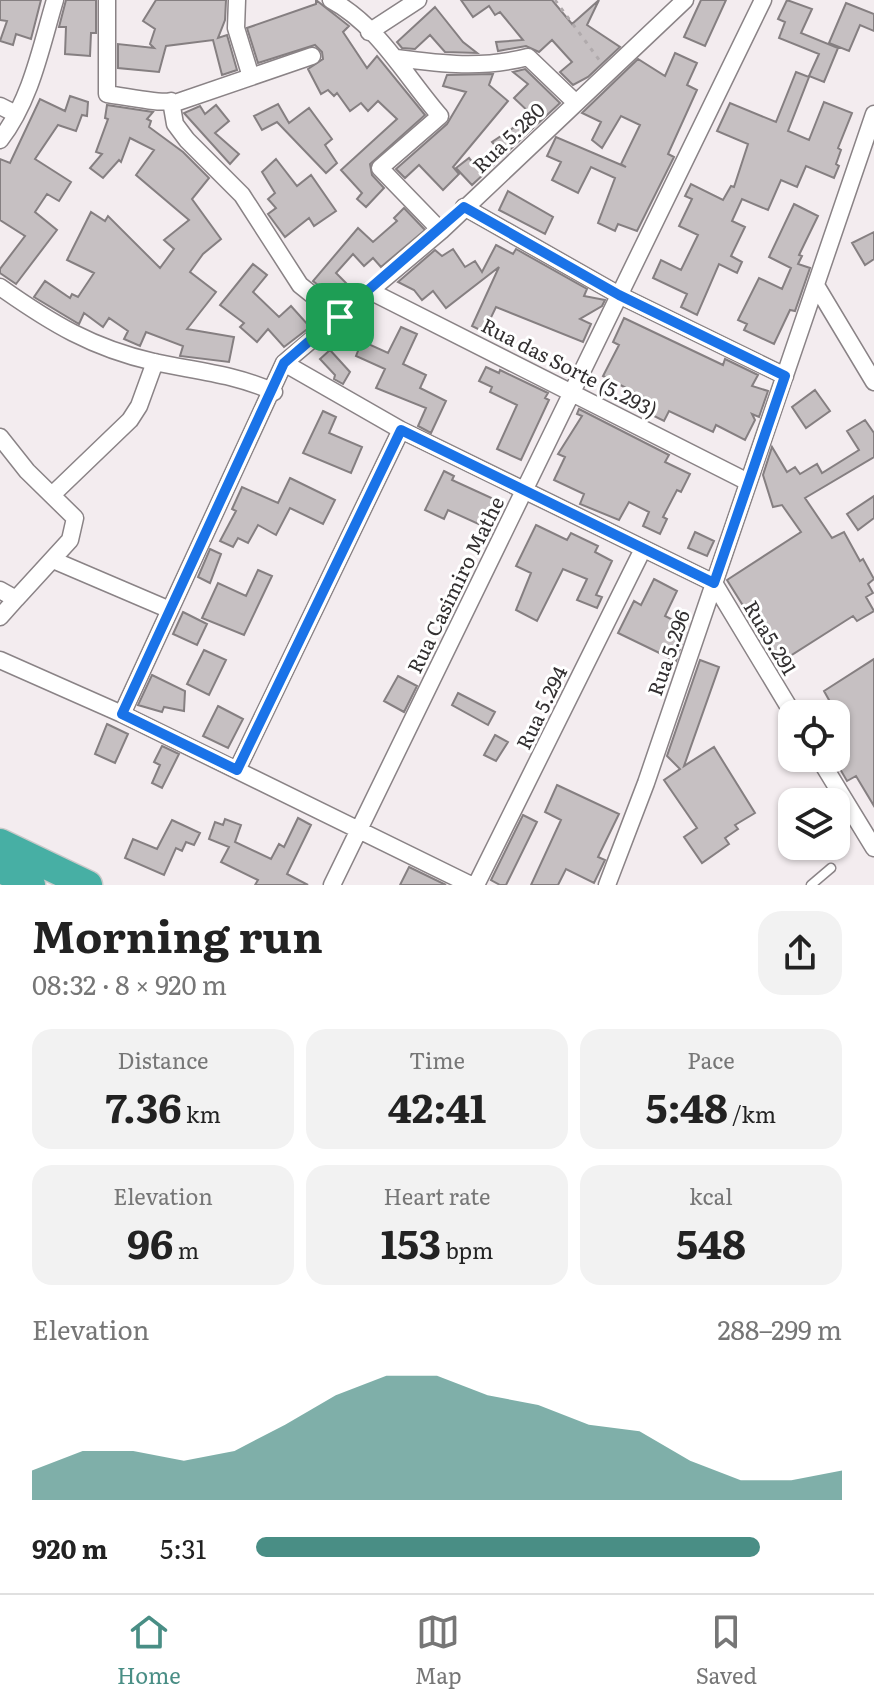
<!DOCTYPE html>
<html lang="en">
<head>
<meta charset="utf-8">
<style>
  body { margin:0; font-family:Literata,serif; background:#f2f2f2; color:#222; height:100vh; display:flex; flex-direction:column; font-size:30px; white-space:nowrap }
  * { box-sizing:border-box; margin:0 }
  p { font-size:26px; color:#767676 }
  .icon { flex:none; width:44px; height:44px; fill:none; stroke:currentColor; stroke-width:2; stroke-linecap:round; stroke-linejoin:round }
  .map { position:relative; height:885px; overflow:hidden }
  .drawer { display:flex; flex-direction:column; background:#fff; flex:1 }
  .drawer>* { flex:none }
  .fabs { position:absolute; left:778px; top:700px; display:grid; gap:16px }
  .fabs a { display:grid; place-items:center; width:72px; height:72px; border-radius:16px; background:#fff; box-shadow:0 2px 6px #0004; font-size:40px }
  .pin { position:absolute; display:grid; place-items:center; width:68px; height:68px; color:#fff; margin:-34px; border-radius:16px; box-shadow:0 4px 12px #0006 }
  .round { display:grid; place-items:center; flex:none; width:84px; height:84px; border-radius:24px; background:#f2f2f2 }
  .overview { display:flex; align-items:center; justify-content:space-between; height:136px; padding:0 32px }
  h1 { font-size:44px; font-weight:700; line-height:60px }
  .stats { display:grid; grid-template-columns:repeat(3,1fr); gap:12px; height:136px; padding:8px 32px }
  .stats div { display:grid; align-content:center; border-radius:20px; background:#f2f2f2; text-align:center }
  .stats b { font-size:40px; font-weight:700 }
  .stats small { font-size:22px; font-weight:400 }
  .stats p { font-size:22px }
  .chart { height:224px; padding:16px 32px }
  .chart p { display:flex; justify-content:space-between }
  .chart svg { width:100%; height:144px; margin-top:8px; fill:#498e85; opacity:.7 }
  ul { padding:0 32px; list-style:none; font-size:26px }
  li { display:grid; grid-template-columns:128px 96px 1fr; align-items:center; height:60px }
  li i { height:20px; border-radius:10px; background:#498e85 }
  .menu { display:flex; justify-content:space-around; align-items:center; height:112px; border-top:2px solid #e0e0e0; background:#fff; font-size:22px; color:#767676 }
  .menu a { display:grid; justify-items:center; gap:4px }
  .menu .active { color:#498e85 }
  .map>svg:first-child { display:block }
  .building { fill:#c6c0c2; stroke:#857f81; stroke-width:2 }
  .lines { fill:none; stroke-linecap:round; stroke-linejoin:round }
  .service-casing { stroke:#8a8386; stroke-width:11 }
  .minor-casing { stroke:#8a8386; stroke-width:19 }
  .trunk-casing { stroke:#cac9c9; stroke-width:31 }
  .path { stroke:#b0aaac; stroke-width:3; stroke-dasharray:4 6; stroke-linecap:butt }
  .service { stroke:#fff; stroke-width:8 }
  .minor { stroke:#fff; stroke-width:16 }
  .trunk { stroke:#47afa4; stroke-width:28 }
  .route-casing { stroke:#fff; stroke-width:16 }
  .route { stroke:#1a73e8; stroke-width:10 }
  .labels { text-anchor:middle; stroke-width:6; stroke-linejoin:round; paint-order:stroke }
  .street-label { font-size:20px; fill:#322f30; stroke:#fff }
</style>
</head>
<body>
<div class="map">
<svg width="874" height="885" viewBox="0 0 874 885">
  <rect width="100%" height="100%" fill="#f3ecef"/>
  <path class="building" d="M0 0H41L31 39 16 34 13 45 0 41 7 21 0 20Z
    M66 0H96V33H91L90 56 65 54 66 27H59Z
    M156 0H226L225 20 218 38 227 35 237 70 222 75 213 40 166 46 159 72 118 68V44L154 48 150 44 155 29 143 21Z
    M316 0 349 26 343 32 367 68 377 56 425 115 370 164 372 175 384 188 366 207 357 199 362 193 341 170 397 119 378 101 368 111 361 103 350 111 337 93 334 96 328 90 321 94 308 69 323 59 322 52 315 45 258 63 247 28 316 4Z
    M461 0H552L572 24 599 0 587 25 620 47 588 77 573 85 560 72 572 62 552 40 539 52 526 46 498 51 496 42 523 40 500 12 495 15 489 6 473 17Z
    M701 0H726L705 46 684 37Z
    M787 0 812 9 801 33 838 48 824 82 809 76 819 54 779 38 785 22 778 19Z
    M846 3 874 14V31L860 25 849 51 829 43Z
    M435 7 463 42 477 53 445 52 430 35 415 49 402 48 397 42Z
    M675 53 697 63 687 85 697 90 668 154 674 157 637 231 618 224 615 231 598 223 615 178 591 167 578 193 552 180 561 162 547 156 556 137 626 167 621 164 640 125 621 116 602 148 592 140 601 122 582 113 638 59 665 76Z
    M525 69 560 103 472 185 456 168 469 158 478 169 499 150 492 142 532 115 514 98 528 84 513 72Z
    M796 72 809 77 788 131 809 140 824 102 852 113 838 148 841 150 836 164 839 166 834 178 806 166 797 187 781 180 768 210 742 199 732 221 745 227 731 256 742 262 737 273 719 264 697 315 681 307 687 294 653 278 661 260 681 270 698 235 679 226 692 199 685 196 691 184 723 200 731 186 734 187 748 144 717 131 730 103 776 122Z
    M493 74 489 85 508 101 453 167 459 174 443 190 419 165 405 178 396 169 447 124 466 92 443 86 447 75Z
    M70 96 88 102 87 116 82 115 76 131 58 125 35 159 71 182 59 201 47 194 35 212 57 230 16 284 0 273V269L25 236 0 220V159L10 163 40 99 65 111Z
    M278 104 289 123 309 108 332 139 325 145 337 163 326 173 277 122 262 130 254 116Z
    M107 105 153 112 147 119 151 121 149 127 183 152 209 178 192 199 221 239 203 254 190 272 216 292 187 329 234 337 229 362 180 356 183 346 146 332 140 346 124 339 128 331 109 318 103 327 84 313 79 324 34 297 45 281 70 298 72 294 78 297 94 273 67 260 91 212 105 221 108 216 160 268 174 249 164 240 189 220 136 175 154 150 130 138 121 162 119 160 103 178 90 168 102 154 96 152 108 119 105 118Z
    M216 105 229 121 215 133 239 154 230 164 184 113 200 106 205 114Z
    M276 159 297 186 311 175 336 211 314 226 309 218 285 237 268 214 276 208 268 199 275 193 262 172Z
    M508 191 553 217 545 234 499 210Z
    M794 204 818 216 799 255 802 256 798 264 810 268 795 311 790 310 774 344 744 330 747 324 738 320 759 278 782 289 791 268 769 257Z
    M404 208 425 230 381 267 373 258 364 266 353 254 336 273 351 288 338 301 313 281 358 228 373 242 397 221 394 218Z
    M874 232V259L865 265 852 243Z
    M496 245 513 254 516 249 587 289 584 296 605 300 602 306 580 319 591 324 583 342 496 307 484 332 472 326 499 267 446 308 433 291 422 300 414 290 398 282 435 250 442 256 453 249 465 267 475 261 482 272Z
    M253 264 267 275 253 292 279 317 291 306 310 327 284 347 268 329 257 342 240 327 244 323 220 305Z
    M624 318 723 365 725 359 758 375 752 386 768 391 759 417 752 414 755 420 745 440 716 425 713 432 669 411 664 421 652 415 657 404 603 376 619 345 613 342Z
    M401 327 417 334 403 364 426 375 420 388 446 401 431 433 418 426 426 408 376 388 385 369 356 356 362 341 388 353Z
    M330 350 350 372 343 384 334 379 335 375 320 359Z
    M486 367 499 373 500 370 548 393 545 398 549 400 521 460 497 449 517 405 490 392 492 387 479 381Z
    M815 390 830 411 806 428 792 407Z
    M579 409 669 455 665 462 690 474 681 492 677 490 663 517 667 519 660 534 643 526 649 512 629 502 619 520 580 504 584 494 554 480 565 457 558 454 582 416 577 414Z
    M323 411 336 417 329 433 362 447 351 473 303 453Z
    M865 420 874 433V457L805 498 832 538 844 532 860 561 863 559 874 579 868 584 873 593 866 597 874 611 857 621 853 616 779 663 727 580 801 532 782 505 773 507 763 475 772 447 787 472 795 467 800 474 817 464 822 473 859 450 847 431Z
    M444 471 454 476 452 480 498 501 485 527 448 510 444 519 425 510Z
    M290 478 335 500 323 524 290 508 276 535 258 525 248 543 238 538 233 547 220 541 236 511 232 509 242 487 278 503Z
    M874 496V518L858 530 847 514Z
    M536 525 567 540 571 533 598 546 595 552 612 561 596 595 602 597 597 608 577 600 587 579 563 569 537 621 516 610 531 573 516 566Z
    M695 532 714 541 707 556 688 548Z
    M210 549 221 554 210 583 198 577Z
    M258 570 272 576 244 635 202 618 218 583 246 596Z
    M654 579 677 591 665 616 687 627 676 661 618 633 634 601 641 605Z
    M183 612 207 624 197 645 173 634Z
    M204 650 226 660 209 695 187 684Z
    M874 659V806L856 776 847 781 836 762V714H806L829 700 824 691Z
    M700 660 719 667 684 766 714 747 755 813 735 825 738 829 725 838 729 844 702 863 684 837 697 828 664 780 680 769 667 756Z
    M152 675 185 691 184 711 164 707 162 712 138 705Z
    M398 676 417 686 404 712 384 701Z
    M458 693 495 712 488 725 452 705Z
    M218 706 243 719 228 748 203 736Z
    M107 724 128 734 115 763 95 754Z
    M495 735 508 742 496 761 484 755Z
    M162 746 179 754 162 788 152 783 160 765 154 762Z
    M557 785 619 814 598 857 605 860 594 883 566 869 558 885H531L561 820 545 812Z
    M523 815 537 822 506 885H500L491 880Z
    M298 818 311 825 287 874 308 885H255L258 880 221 862 229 847 209 839 215 822 223 825 225 819 241 825 235 842 271 859 279 844 284 847Z
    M172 820 200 833 194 845 186 842 182 851 176 848 164 875 125 858 133 839 157 849Z
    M409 867 446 885H400Z"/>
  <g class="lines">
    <defs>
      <path id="service" d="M811 885 831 868"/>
      <path id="minor" d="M107 0V94C121 96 162 104 171 101L175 124 187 140 242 195 300 285 340 317
        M237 0 236 28 251 77
        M331 0C378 25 406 77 440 116L380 168 441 231
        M369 32 418 0
        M396 58C442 64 482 69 528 57L575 102
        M172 104 312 56
        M0 106 16 114
        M0 140C31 100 41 47 55 0
        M464 207 619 295 785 376
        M0 287C51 323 92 348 154 362 196 371 235 374 274 392
        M817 287 874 382
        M370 291 748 482
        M284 363 401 430 714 583 793 714
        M284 363 441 231 685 0
        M0 437 27 471 75 518 70 540 16 599
        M52 495 130 420 139 406 155 362
        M53 560 170 610
        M0 590 16 599 0 617
        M0 660 122 714 471 885
        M122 714 284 363
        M819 758 874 848
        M237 770 401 430
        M332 885 763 0
        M476 885 643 549
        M607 885 646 783 874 114"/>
      <path id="trunk" d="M0 843 88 885
        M0 868 31 885"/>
    </defs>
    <use href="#service" class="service-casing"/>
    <use href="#minor" class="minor-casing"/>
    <use href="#trunk" class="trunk-casing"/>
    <path class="path" d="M555 0 600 61"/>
    <use href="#service" class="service"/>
    <use href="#minor" class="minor"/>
    <use href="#trunk" class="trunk"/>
  </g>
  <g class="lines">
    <defs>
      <path id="route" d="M464 207 619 295 785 376 714 583 401 430 237 770 122 714 284 363Z"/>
    </defs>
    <use href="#route" class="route-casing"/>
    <use href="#route" class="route"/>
  </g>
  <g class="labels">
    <g class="street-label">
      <text transform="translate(509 138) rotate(-44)" y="7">Rua 5.280</text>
      <text transform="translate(569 368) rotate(27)" y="7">Rua das Sorte (5.293)</text>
      <text transform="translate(456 585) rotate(-64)" y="7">Rua Casimiro Mathe</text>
      <text transform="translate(770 638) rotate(59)" y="7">Rua5.291</text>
      <text transform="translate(669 653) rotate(-71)" y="7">Rua 5.296</text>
      <text transform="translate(542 708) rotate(-64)" y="7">Rua 5.294</text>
    </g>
  </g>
</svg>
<div class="fabs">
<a><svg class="icon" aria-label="locate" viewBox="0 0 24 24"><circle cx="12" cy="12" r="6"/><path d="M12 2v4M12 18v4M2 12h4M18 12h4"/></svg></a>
<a><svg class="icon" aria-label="layers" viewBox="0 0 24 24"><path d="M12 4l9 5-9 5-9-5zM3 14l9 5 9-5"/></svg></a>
</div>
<div class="pin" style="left:340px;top:317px;background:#1e9e55"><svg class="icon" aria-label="arrive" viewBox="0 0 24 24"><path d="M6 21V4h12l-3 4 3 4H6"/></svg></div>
</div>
<section class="drawer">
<div class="overview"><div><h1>Morning run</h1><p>08:32 · 8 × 920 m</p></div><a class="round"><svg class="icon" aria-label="share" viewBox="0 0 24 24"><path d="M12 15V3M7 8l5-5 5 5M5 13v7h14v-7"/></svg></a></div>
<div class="stats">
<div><p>Distance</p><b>7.36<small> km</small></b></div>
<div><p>Time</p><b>42:41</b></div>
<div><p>Pace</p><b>5:48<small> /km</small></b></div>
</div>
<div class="stats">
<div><p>Elevation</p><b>96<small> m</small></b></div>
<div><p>Heart rate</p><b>153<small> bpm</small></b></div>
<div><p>kcal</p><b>548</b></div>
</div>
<div class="chart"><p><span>Elevation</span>288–299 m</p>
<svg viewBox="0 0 160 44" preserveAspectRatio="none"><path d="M0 44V35L10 29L20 29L30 32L40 29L50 21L60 12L70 6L80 6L90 12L100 15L110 21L120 23L130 32L140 38L150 38L160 35V44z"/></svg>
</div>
<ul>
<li><b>920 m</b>5:31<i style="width:86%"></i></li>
</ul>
</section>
<nav class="menu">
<a class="active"><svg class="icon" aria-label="home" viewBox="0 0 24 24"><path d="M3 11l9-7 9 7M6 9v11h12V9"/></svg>Home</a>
<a><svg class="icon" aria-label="map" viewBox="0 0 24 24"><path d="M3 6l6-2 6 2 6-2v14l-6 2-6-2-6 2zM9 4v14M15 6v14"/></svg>Map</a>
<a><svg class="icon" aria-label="saved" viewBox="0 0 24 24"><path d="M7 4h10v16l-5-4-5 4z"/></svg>Saved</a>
</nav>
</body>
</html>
